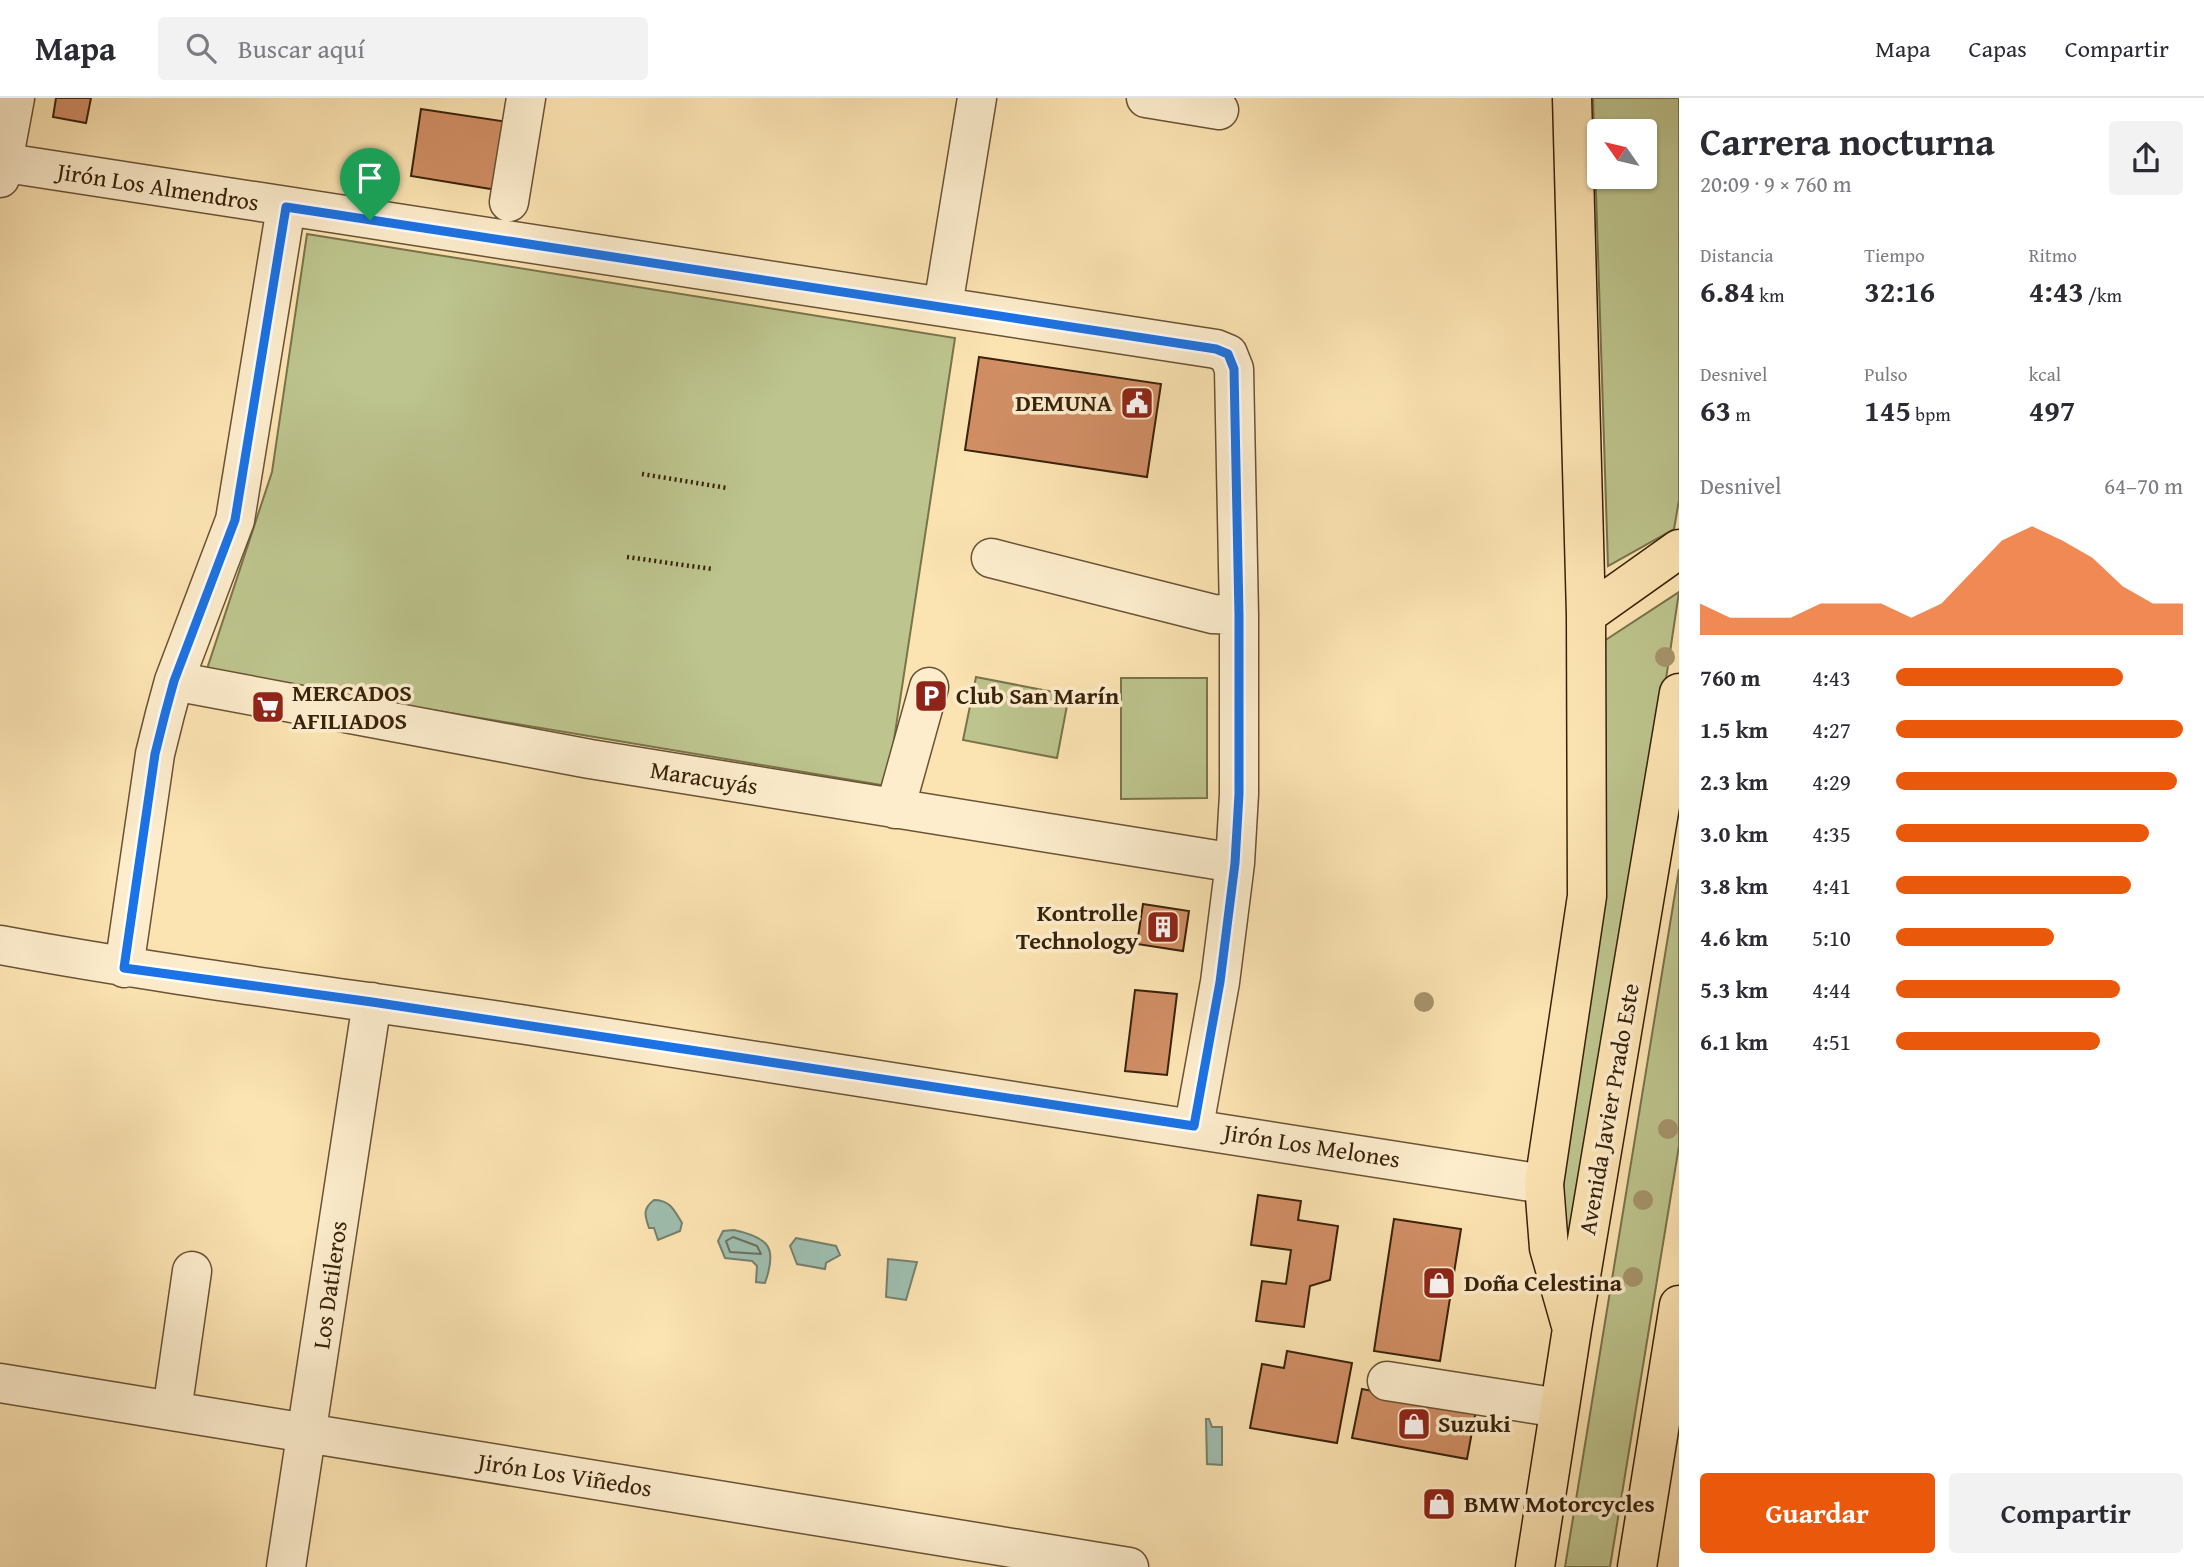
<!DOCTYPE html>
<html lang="es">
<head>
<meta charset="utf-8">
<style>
  body { margin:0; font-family:"Gentium Book Plus",serif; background:#f2f2f3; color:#2b2b33; height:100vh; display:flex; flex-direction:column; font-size:26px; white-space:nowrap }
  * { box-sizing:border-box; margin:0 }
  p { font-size:23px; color:#7c7c81 }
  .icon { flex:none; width:38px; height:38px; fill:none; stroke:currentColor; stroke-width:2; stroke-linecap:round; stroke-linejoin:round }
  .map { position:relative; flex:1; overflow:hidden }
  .side { display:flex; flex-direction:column; background:#fff; width:525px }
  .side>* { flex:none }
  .needle { width:46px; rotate:304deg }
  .controls { position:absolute; left:1587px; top:21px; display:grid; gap:14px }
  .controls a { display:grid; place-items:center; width:70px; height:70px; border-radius:7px; background:#fff; box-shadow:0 2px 5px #0004; font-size:35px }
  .pin { position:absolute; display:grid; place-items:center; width:60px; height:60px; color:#fff; margin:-72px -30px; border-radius:50% 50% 50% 0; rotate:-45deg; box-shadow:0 0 7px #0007 }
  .pin .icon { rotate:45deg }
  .round { display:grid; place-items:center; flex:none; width:74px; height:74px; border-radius:7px; background:#f2f2f3 }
  .overview { display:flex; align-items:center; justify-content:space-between; height:119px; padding:0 21px }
  h1 { font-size:38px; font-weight:800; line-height:52px }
  .metrics { display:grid; grid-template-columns:repeat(3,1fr); gap:10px; height:119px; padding:7px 21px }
  .metrics div { display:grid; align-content:center }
  .metrics b { font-size:30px; font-weight:800 }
  .metrics small { font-size:19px; font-weight:400 }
  .metrics p { font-size:19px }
  .chart { height:196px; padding:14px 21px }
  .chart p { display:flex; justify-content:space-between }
  .chart svg { width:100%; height:126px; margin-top:7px; fill:#ea580c; opacity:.7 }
  .button { display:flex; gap:14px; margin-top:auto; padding:14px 21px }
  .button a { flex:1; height:80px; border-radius:7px; background:#ea580c; color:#fff; font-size:28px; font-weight:800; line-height:80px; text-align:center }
  .button a+a { background:#f2f2f3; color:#2b2b33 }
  ul { padding:0 21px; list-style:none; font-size:23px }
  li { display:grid; grid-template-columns:112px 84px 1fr; align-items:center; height:52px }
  li i { height:18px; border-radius:9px; background:#ea580c }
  header { display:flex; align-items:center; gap:42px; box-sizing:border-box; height:98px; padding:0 35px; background:#fff; border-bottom:2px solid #e1e1e2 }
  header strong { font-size:33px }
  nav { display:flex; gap:38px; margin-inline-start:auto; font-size:24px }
  .search { width:490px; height:63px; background:#f2f2f3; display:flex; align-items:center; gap:18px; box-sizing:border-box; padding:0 24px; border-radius:7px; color:#7c7c81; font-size:26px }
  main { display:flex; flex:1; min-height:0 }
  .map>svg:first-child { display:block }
  .green { fill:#bdc48d; stroke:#7a734c; stroke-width:2; fill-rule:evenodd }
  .water { fill:#9fbeb0; stroke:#76806e; stroke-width:2 }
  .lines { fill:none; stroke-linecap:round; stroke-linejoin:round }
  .shore { stroke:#6c705e; stroke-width:2 }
  .building { fill:#d18e65; stroke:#38220b; stroke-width:2 }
  .minor-casing { stroke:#695235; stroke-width:41 }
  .major-casing { stroke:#38220b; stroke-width:41 }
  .path { stroke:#38220b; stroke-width:4.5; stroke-dasharray:2 3.5; stroke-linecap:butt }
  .minor { stroke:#fdedcd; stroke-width:38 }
  .major { stroke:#fce4b2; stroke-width:38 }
  .tree { fill:#a6946c }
  .route-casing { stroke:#fff; stroke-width:14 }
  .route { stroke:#1a73e8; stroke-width:9 }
  .labels { text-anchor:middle; stroke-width:7; stroke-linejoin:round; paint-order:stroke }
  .street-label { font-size:24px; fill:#38220b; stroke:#fdedcd }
  .poi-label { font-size:24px; font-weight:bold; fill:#38220b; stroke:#fdedcd; text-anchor:start }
</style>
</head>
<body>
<header>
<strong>Mapa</strong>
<div class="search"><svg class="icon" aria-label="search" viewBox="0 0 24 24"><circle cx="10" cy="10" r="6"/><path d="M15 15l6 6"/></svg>Buscar aquí</div>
<nav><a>Mapa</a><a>Capas</a><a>Compartir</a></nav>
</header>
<main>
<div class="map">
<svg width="1679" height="1469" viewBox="0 0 1679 1469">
  <rect width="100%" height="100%" fill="#fce4b2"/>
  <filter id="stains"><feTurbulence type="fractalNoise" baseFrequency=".00286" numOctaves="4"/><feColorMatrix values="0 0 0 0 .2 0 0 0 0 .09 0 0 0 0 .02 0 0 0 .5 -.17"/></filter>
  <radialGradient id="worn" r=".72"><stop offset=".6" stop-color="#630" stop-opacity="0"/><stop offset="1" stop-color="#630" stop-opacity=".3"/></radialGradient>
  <path class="green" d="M1593 0H1679V402L1674 431 1608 468ZM1600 33H1645V79H1600Z
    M307 136 955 240 887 688 206 574 272 374Z
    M1679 494 1633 802 1568 1147 1551 1104 1604 543Z
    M976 579 1069 597 1057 660 963 642Z
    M1121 580H1207V700L1121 701Z
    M1679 771V1048L1610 1469H1565Z"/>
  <path class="water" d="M654 1102C670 1102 674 1112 682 1125L680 1133 658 1142 654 1130H649C645 1118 642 1111 654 1102Z
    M734 1132C771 1140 777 1151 765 1185L756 1184 757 1168 752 1163 725 1160 718 1143 723 1133Z
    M796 1140 836 1148 840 1157 826 1165 825 1171 797 1166 790 1148Z
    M888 1161 917 1164 906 1202 886 1199Z
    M1206 1321H1209L1212 1329H1222V1367L1207 1366Z"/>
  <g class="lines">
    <path class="shore" d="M733 1139 757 1148 761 1156 730 1154 726 1143Z"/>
  </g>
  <path class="building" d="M56 0H91L86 25 53 19Z
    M421 11 508 24 497 92 411 78Z
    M979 259 1161 286 1147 379 965 352Z
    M1143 806 1189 813 1183 853 1137 846Z
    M1135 892 1177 896 1167 977 1125 973Z
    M1258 1097 1301 1103 1298 1122 1338 1128 1330 1182 1310 1188 1304 1229 1256 1223 1262 1183 1286 1186 1291 1152 1251 1147Z
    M1394 1121 1461 1131 1440 1263 1374 1253Z
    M1287 1253 1352 1265 1337 1345 1250 1330 1262 1266 1284 1270Z
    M1362 1291 1476 1312 1467 1361 1352 1340Z"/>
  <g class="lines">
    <defs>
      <path id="minor" d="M1146 0 1219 12
        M0 64 1216 251 1228 256 1234 271 1239 517V696L1235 765 1220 884 1194 1028
        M0 80 15 0
        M509 104 526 0
        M943 208 977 0
        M991 460 1213 516 1239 517
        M174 583 590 661 1235 765
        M895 711 929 589
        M0 847C173 879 347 900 520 926 862 978 1204 1030 1544 1086
        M124 870 155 656 165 616 174 583 235 422 286 109
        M1387 1283 1559 1310
        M0 1285 1129 1469
        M172 1313 192 1173
        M286 1469 372 904"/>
      <path id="major" d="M1586 517 1679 451
        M1572 1231 1549 1150 1544 1086 1587 798 1586 517 1572 0
        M1535 1469 1572 1231 1679 595
        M1637 1469 1679 1207"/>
    </defs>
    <use href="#minor" class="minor-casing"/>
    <use href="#major" class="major-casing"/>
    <path class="path" d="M642 376 727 390
      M627 459 712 471"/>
    <use href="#minor" class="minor"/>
    <use href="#major" class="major"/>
  </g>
  <g class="tree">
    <circle cx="1665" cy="559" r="10"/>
    <circle cx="1424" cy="904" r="10"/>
    <circle cx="1668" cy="1031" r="10"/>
    <circle cx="1643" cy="1102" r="10"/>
    <circle cx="1633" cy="1179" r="10"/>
  </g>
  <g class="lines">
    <defs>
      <path id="route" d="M286 109 1216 251 1228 256 1234 271 1239 517V696L1235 765 1220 884 1194 1028 372 904 124 870 155 656 165 616 174 583 235 422Z"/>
    </defs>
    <use href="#route" class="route-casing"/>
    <use href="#route" class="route"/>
  </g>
  <defs>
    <symbol id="civic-square" viewBox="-11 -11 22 22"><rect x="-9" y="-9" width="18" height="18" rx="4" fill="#8f2418" stroke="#fdedcd"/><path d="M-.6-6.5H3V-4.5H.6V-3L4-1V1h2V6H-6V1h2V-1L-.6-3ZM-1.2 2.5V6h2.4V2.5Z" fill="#fff"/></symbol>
    <symbol id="parking-square" viewBox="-11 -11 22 22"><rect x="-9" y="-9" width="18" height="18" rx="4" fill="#8f2418" stroke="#fdedcd"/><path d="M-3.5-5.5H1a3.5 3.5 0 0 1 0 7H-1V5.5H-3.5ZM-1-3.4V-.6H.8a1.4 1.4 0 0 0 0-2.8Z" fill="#fff"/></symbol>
    <symbol id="supermarket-square" viewBox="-11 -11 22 22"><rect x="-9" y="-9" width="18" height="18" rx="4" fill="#8f2418" stroke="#fdedcd"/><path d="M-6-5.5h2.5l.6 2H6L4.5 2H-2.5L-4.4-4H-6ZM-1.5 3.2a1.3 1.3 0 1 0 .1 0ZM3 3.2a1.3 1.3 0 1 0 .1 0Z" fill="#fff"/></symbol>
    <symbol id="building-square" viewBox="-11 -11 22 22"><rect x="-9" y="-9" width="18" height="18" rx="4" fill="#8f2418" stroke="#fdedcd"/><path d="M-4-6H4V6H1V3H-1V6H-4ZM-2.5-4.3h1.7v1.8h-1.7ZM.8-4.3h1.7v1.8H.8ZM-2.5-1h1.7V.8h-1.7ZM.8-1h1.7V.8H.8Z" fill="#fff"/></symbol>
    <symbol id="shop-square" viewBox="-11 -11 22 22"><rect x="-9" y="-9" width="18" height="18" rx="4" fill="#8f2418" stroke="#fdedcd"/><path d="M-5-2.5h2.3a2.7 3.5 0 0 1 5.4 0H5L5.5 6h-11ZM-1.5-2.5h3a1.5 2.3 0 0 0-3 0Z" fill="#fff"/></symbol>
  </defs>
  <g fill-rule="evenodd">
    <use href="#civic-square" x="1118" y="286" width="38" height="38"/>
    <use href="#parking-square" x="912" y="579" width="38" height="38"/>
    <use href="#supermarket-square" x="249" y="590" width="38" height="38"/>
    <use href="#building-square" x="1144" y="810" width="38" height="38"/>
    <use href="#shop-square" x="1420" y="1166" width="38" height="38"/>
    <use href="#shop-square" x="1395" y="1307" width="38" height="38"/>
    <use href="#shop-square" x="1420" y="1387" width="38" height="38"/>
  </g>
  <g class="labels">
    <g class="street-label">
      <text transform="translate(158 89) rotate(9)" y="8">Jirón Los Almendros</text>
      <text transform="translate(704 680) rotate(9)" y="8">Maracuyás</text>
      <text transform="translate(1609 1011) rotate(-80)" y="8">Avenida Javier Prado Este</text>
      <text transform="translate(1312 1048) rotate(9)" y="8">Jirón Los Melones</text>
      <text transform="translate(330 1187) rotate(-82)" y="8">Los Datileros</text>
      <text transform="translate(565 1377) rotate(9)" y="8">Jirón Los Viñedos</text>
    </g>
    <g class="poi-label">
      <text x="1112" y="313" text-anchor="end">DEMUNA</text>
      <text x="292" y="603">MERCADOS<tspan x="292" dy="28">AFILIADOS</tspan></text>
      <text x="956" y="606">Club San Marín</text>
      <text x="1138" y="823" text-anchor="end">Kontrolle<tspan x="1138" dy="28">Technology</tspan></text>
      <text x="1464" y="1193">Doña Celestina</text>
      <text x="1438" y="1334">Suzuki</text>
      <text x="1464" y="1414">BMW Motorcycles</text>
    </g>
  </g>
  <rect width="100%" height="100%" filter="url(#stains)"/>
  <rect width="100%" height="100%" fill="url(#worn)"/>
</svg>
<div class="controls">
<a><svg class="needle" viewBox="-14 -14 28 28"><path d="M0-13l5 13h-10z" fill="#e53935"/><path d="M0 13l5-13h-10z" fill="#7c7c81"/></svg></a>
</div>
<div class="pin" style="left:370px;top:122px;background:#1e9e55"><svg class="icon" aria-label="arrive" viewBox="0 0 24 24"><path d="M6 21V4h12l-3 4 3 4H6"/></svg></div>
</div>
<section class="side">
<div class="overview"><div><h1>Carrera nocturna</h1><p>20:09 · 9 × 760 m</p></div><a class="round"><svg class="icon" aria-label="share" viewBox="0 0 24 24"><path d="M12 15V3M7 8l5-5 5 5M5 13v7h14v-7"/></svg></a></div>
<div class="metrics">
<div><p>Distancia</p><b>6.84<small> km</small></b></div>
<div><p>Tiempo</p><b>32:16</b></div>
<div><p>Ritmo</p><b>4:43<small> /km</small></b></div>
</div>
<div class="metrics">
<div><p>Desnivel</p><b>63<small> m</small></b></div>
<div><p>Pulso</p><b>145<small> bpm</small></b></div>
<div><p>kcal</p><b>497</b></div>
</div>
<div class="chart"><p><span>Desnivel</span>64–70 m</p>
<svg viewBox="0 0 160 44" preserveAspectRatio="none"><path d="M0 44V33L10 38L20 38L30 38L40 33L50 33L60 33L70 38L80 33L90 22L100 11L110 6L120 11L130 17L140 27L150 33L160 33V44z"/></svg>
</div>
<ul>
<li><b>760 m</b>4:43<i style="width:79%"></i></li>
<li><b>1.5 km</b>4:27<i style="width:100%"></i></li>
<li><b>2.3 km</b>4:29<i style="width:98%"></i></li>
<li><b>3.0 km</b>4:35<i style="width:88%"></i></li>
<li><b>3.8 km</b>4:41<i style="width:82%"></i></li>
<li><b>4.6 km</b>5:10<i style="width:55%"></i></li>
<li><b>5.3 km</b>4:44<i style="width:78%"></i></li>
<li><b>6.1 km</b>4:51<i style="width:71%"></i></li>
</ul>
<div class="button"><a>Guardar</a><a>Compartir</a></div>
</section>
</main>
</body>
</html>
